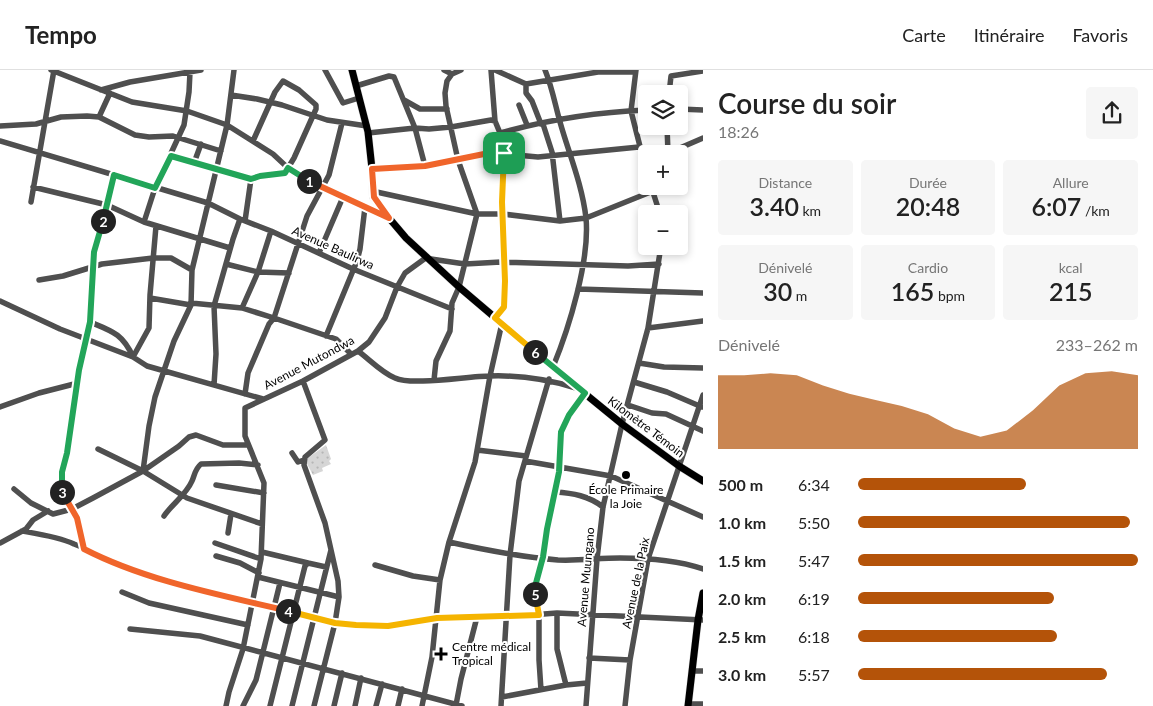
<!DOCTYPE html>
<html lang="fr">
<head>
<meta charset="utf-8">
<style>
  body { margin:0; font-family:Lato,sans-serif; background:#f6f6f6; color:#222; height:100vh; display:flex; flex-direction:column; font-size:19px; white-space:nowrap }
  * { box-sizing:border-box; margin:0 }
  p { font-size:16px; color:#767676 }
  .icon { flex:none; width:28px; height:28px; fill:none; stroke:currentColor; stroke-width:2; stroke-linecap:round; stroke-linejoin:round }
  .map { position:relative; flex:1; overflow:hidden }
  .drawer { display:flex; flex-direction:column; background:#fff; width:450px }
  .drawer>* { flex:none }
  .tools { position:absolute; left:638px; top:15px; display:grid; gap:10px }
  .tools a { display:grid; place-items:center; width:50px; height:50px; border-radius:5px; background:#fff; box-shadow:0 2px 8px #0003; font-size:25px }
  .pin { position:absolute; display:grid; place-items:center; width:42px; height:42px; color:#fff; margin:-21px; border-radius:10px; box-shadow:0 2px 8px #0006 }
  .km { position:absolute; width:25px; height:25px; margin:-12px; border-radius:50%; background:#222; color:#fff; font-size:14px; line-height:25px; text-align:center }
  .round { display:grid; place-items:center; flex:none; width:52px; height:52px; border-radius:5px; background:#f6f6f6 }
  .overview { display:flex; align-items:center; justify-content:space-between; height:85px; padding:0 15px }
  h1 { font-size:28px; font-weight:600; line-height:38px }
  .figures { display:grid; grid-template-columns:repeat(3,1fr); gap:8px; height:85px; padding:5px 15px }
  .figures div { display:grid; align-content:center; border-radius:5px; background:#f6f6f6; text-align:center }
  .figures b { font-size:25px; font-weight:600 }
  .figures small { font-size:14px; font-weight:400 }
  .figures p { font-size:14px }
  .chart { height:140px; padding:10px 15px }
  .chart p { display:flex; justify-content:space-between }
  .chart svg { width:100%; height:90px; margin-top:5px; fill:#b45309; opacity:.7 }
  ul { padding:0 15px; list-style:none; font-size:16px }
  li { display:grid; grid-template-columns:80px 60px 1fr; align-items:center; height:38px }
  li i { height:12px; border-radius:6px; background:#b45309 }
  header { display:flex; align-items:center; gap:30px; box-sizing:border-box; height:70px; padding:0 25px; background:#fff; border-bottom:1px solid #e0e0e0 }
  header strong { font-size:24px }
  nav { display:flex; gap:28px; margin-inline-start:auto; font-size:18px }
  main { display:flex; flex:1; min-height:0 }
  .map>svg:first-child { display:block }
  .garden { fill:url(#garden-dots) }
  .lines { fill:none; stroke-linecap:round; stroke-linejoin:round }
  .major-casing { stroke:#dbdbdb; stroke-width:8 }
  .minor { stroke:#4f4f4f; stroke-width:5.5 }
  .major { stroke:#000; stroke-width:7 }
  .split-1-casing { stroke:#fff; stroke-width:10 }
  .split-2-casing { stroke:#fff; stroke-width:10 }
  .split-3-casing { stroke:#fff; stroke-width:10 }
  .split-4-casing { stroke:#fff; stroke-width:10 }
  .split-5-casing { stroke:#fff; stroke-width:10 }
  .split-6-casing { stroke:#fff; stroke-width:10 }
  .split-7-casing { stroke:#fff; stroke-width:10 }
  .split-1 { stroke:#f0652b; stroke-width:6 }
  .split-2 { stroke:#22a559; stroke-width:6 }
  .split-3 { stroke:#22a559; stroke-width:6 }
  .split-4 { stroke:#f0652b; stroke-width:6 }
  .split-5 { stroke:#f5b400; stroke-width:6 }
  .split-6 { stroke:#22a559; stroke-width:6 }
  .split-7 { stroke:#f5b400; stroke-width:6 }
  .poi-dot { fill:#000; stroke:#fff; stroke-width:2 }
  .labels { text-anchor:middle; stroke-width:4; stroke-linejoin:round; paint-order:stroke }
  .street-label { font-size:12px; fill:#000; stroke:#fff }
  .poi-label { font-size:12px; fill:#000; stroke:#fff }
</style>
</head>
<body>
<header>
<strong>Tempo</strong>
<nav><a>Carte</a><a>Itinéraire</a><a>Favoris</a></nav>
</header>
<main>
<div class="map">
<svg width="703" height="636" viewBox="0 0 703 636">
  <defs>
    <pattern id="garden-dots" width="8" height="8" patternUnits="userSpaceOnUse" patternTransform="scale(1.25)"><rect width="8" height="8" fill="#d6d6d6"/><path d="M2 2h.1M6 6h.1" fill="none" stroke="#b6b6b6" stroke-width="1.8" stroke-linecap="round"/></pattern>
  </defs>
  <rect width="100%" height="100%" fill="#fff"/>
  <path class="garden" d="M326 375 331 389 329 391 331 394 322 398 323 401 313 405 305 390Z"/>
  <g class="lines">
    <defs>
      <path id="major" d="M352 0 368 62 372 99 373 127 389 148 406 168 459 217 578 318 622 354 679 396 703 411
        M688 636 698 550 703 523"/>
    </defs>
    <use href="#major" class="major-casing"/>
    <path class="minor" d="M51 0 132 32 187 41 227 55 273 84 288 98 307 109 389 148
      M325 0 343 33 359 28
      M444 0 452 4
      M491 0 495 51 500 63 504 83 502 132 506 193 504 237 495 248
      M495 0 526 14 598 2H635
      M545 0C552 17 555 34 560 52 569 84 582 114 586 148 590 190 569 258 553 297
      M636 0 631 41 646 100
      M526 14V23L532 31 541 54
      M356 16 389 6 394 7 415 58 425 96
      M101 20 130 12 201 0
      M669 24 671 6 703 1
      M231 25 257 29 282 35 327 50 367 56
      M404 30 420 39H447
      M519 35 527 55
      M679 39 703 40
      M99 47 110 23
      M543 54 552 82 560 151
      M0 56 36 54 61 47 87 46 99 47 135 65 149 67 173 66 221 81
      M667 56 668 83
      M368 63 415 58 429 59 451 57 491 50 495 51
      M500 63C547 50 598 42 646 40
      M0 71 208 133 240 149 271 161 353 199 452 239
      M666 84 703 68
      M171 86 251 109 260 106 285 103 294 88 316 39V35L299 20 283 11 275 22 253 71
      M194 93 201 74
      M372 99 425 96 494 83 538 87 639 77
      M651 116 660 144
      M33 117 107 135 144 152 230 178
      M372 121 477 144H503L560 151 586 148 653 121
      M31 132 54 0
      M245 151 251 109
      M144 152 155 118 184 55 189 22 190 2
      M319 183 343 127
      M431 189 465 194 501 192 628 196 659 194
      M226 194 258 202 289 203
      M39 210 63 206 102 194 153 188H171L192 200
      M578 219 703 223
      M150 228 191 235
      M0 231 60 259 133 287 147 296 263 329
      M191 233 242 238 274 248 336 269 351 284
      M242 238 258 202 271 161
      M90 252C112 261 123 264 133 287
      M648 258 703 251
      M326 266 357 191 360 179 365 137
      M358 281C369 289 382 303 395 308 412 316 468 306 490 306 520 305 547 309 576 318
      M133 287 149 258 150 225 156 156
      M639 293 664 297 703 298
      M434 310 436 291 450 261 452 233 459 217 477 144 458 90 446 36 445 23 447 11 452 4 461 0
      M303 311 325 370 305 387 304 395 325 453 338 511 339 527 335 553 314 636
      M634 312 667 322 702 337
      M214 315 216 284 214 236 233 169 240 149
      M245 324 248 303 269 254 274 248 307 146 329 105 342 53
      M628 335 652 343 666 344 703 361
      M0 337 39 323 78 313
      M98 379 143 401 187 428 262 454
      M477 380 526 386
      M292 383 298 392 304 390
      M525 391 611 406 703 447
      M143 401 149 356 155 327 174 271 191 235 192 200 227 55 234 0
      M216 415 264 423
      M14 419 31 433 53 444 72 439 93 428 143 401 179 376 189 367 196 365 223 375H248
      M555 422C573 423 589 426 603 437
      M164 446C172 434 186 425 192 411 195 404 195 399 201 394L239 393 258 395
      M22 461C39 464 59 467 74 474 93 481 110 492 129 499 197 520 266 536 335 553L356 555H388L437 548 505 547 557 543 703 550
      M228 463 231 444
      M449 472C485 480 521 487 558 490 579 491 599 488 620 488 647 488 677 490 703 499
      M0 473 26 459 33 450 48 441
      M215 473 261 489
      M84 479 77 448 62 421V402L67 383 79 300 90 252 94 182 114 105
      M262 482 308 493
      M216 486 240 493 259 503
      M375 495 413 506 440 510
      M258 507 339 527
      M122 522 149 533 248 555
      M557 543V579L566 615
      M130 559 200 566 462 636
      M589 588 630 590
      M692 601H703
      M541 620 539 590V545L536 526V513L543 487 547 459 559 402 561 362 569 345 585 323
      M502 627 566 615 587 613
      M688 634H703
      M456 635 461 609 477 547
      M226 636 229 622 243 579 261 489 264 413 245 366V338L303 311 358 281 369 272 385 248 397 217 405 203 427 187
      M243 636 256 610 280 513
      M270 636 305 496 308 493 326 497
      M292 636 331 480
      M334 636 342 603
      M355 636 361 608
      M376 636 382 614
      M398 636 402 619
      M422 636 432 587 440 510 449 472 475 392 490 306 502 253
      M501 636 510 485 519 411 549 309
      M586 636 597 489 603 437 622 354 648 258 661 176
      M625 636 630 590 648 489 703 325"/>
    <use href="#major" class="major"/>
  </g>
  <g class="lines">
    <defs>
      <path id="split-1" d="M309 111 389 148 374 127 372 99 425 96 484 84 504 83"/>
      <path id="split-2" d="M103 151 114 105 155 118 171 86 251 109 260 106 285 103 288 98 309 111"/>
      <path id="split-3" d="M62 422V402L67 383 79 300 90 252 94 182 103 151"/>
      <path id="split-4" d="M62 422 77 448 84 479C146 511 221 525 288 541"/>
      <path id="split-5" d="M288 541 335 553 356 555 388 556 437 548 539 545 535 524"/>
      <path id="split-6" d="M535 282 585 323 569 345 561 362 559 402 547 459 543 487 536 513 535 524"/>
      <path id="split-7" d="M504 83 502 132 505 211 504 237 495 248 535 282"/>
    </defs>
    <use href="#split-1" class="split-1-casing"/>
    <use href="#split-2" class="split-2-casing"/>
    <use href="#split-3" class="split-3-casing"/>
    <use href="#split-4" class="split-4-casing"/>
    <use href="#split-5" class="split-5-casing"/>
    <use href="#split-6" class="split-6-casing"/>
    <use href="#split-7" class="split-7-casing"/>
    <use href="#split-1" class="split-1"/>
    <use href="#split-2" class="split-2"/>
    <use href="#split-3" class="split-3"/>
    <use href="#split-4" class="split-4"/>
    <use href="#split-5" class="split-5"/>
    <use href="#split-6" class="split-6"/>
    <use href="#split-7" class="split-7"/>
  </g>
  <g class="poi-dot">
    <circle cx="626" cy="405" r="5"/>
    <path d="M438.5 576.5h5v5h5v5h-5v5h-5v-5h-5v-5h5z"/>
  </g>
  <g class="labels">
    <g class="street-label">
      <text transform="translate(333 178) rotate(24)" y="4">Avenue Baulirwa</text>
      <text transform="translate(309 293) rotate(-28)" y="4">Avenue Mutondwa</text>
      <text transform="translate(646 357) rotate(37)" y="4">Kilomètre Témoin</text>
      <text transform="translate(586 507) rotate(-85)" y="4">Avenue Muungano</text>
      <text transform="translate(636 513) rotate(-78)" y="4">Avenue de la Paix</text>
    </g>
    <g class="poi-label">
      <text x="626" y="424">École Primaire<tspan x="626" dy="14">la Joie</tspan></text>
      <text x="452" y="581" text-anchor="start">Centre médical<tspan x="452" dy="14">Tropical</tspan></text>
    </g>
  </g>
</svg>
<div class="tools">
<a><svg class="icon" aria-label="layers" viewBox="0 0 24 24"><path d="M12 4l9 5-9 5-9-5zM3 14l9 5 9-5"/></svg></a>
<a>+</a>
<a>−</a>
</div>
<div class="pin" style="left:504px;top:83px;background:#1e9e55"><svg class="icon" aria-label="arrive" viewBox="0 0 24 24"><path d="M6 21V4h12l-3 4 3 4H6"/></svg></div>
<b class="km" style="left:309px;top:111px">1</b>
<b class="km" style="left:103px;top:151px">2</b>
<b class="km" style="left:62px;top:422px">3</b>
<b class="km" style="left:288px;top:541px">4</b>
<b class="km" style="left:535px;top:524px">5</b>
<b class="km" style="left:535px;top:282px">6</b>
</div>
<section class="drawer">
<div class="overview"><div><h1>Course du soir</h1><p>18:26</p></div><a class="round"><svg class="icon" aria-label="share" viewBox="0 0 24 24"><path d="M12 15V3M7 8l5-5 5 5M5 13v7h14v-7"/></svg></a></div>
<div class="figures">
<div><p>Distance</p><b>3.40<small> km</small></b></div>
<div><p>Durée</p><b>20:48</b></div>
<div><p>Allure</p><b>6:07<small> /km</small></b></div>
</div>
<div class="figures">
<div><p>Dénivelé</p><b>30<small> m</small></b></div>
<div><p>Cardio</p><b>165<small> bpm</small></b></div>
<div><p>kcal</p><b>215</b></div>
</div>
<div class="chart"><p><span>Dénivelé</span>233–262 m</p>
<svg viewBox="0 0 160 44" preserveAspectRatio="none"><path d="M0 44V8L10 8L20 7L30 8L40 13L50 17L60 20L70 23L80 27L90 34L100 38L110 35L120 25L130 13L140 7L150 6L160 8V44z"/></svg>
</div>
<ul>
<li><b>500 m</b>6:34<i style="width:60%"></i></li>
<li><b>1.0 km</b>5:50<i style="width:97%"></i></li>
<li><b>1.5 km</b>5:47<i style="width:100%"></i></li>
<li><b>2.0 km</b>6:19<i style="width:70%"></i></li>
<li><b>2.5 km</b>6:18<i style="width:71%"></i></li>
<li><b>3.0 km</b>5:57<i style="width:89%"></i></li>
</ul>
</section>
</main>
</body>
</html>
